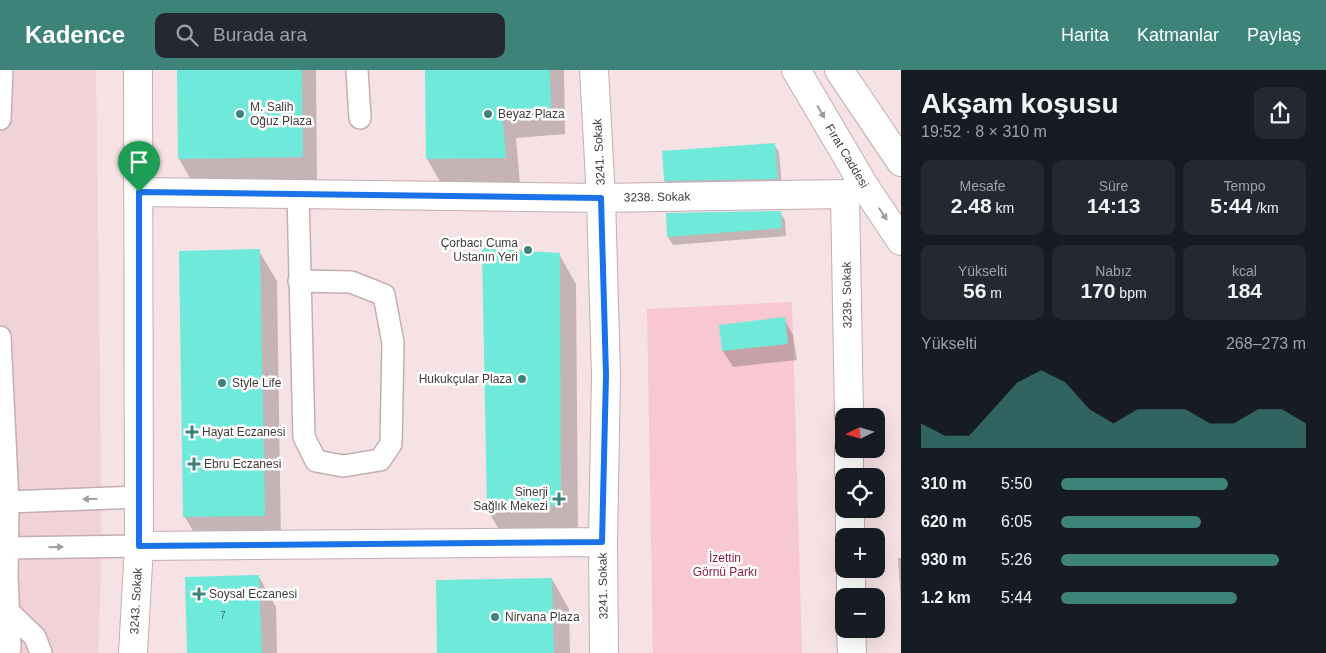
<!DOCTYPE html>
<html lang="tr">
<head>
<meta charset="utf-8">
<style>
  body { margin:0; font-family:Helvetica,sans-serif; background:#242831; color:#f1f3f6; height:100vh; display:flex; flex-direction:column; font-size:19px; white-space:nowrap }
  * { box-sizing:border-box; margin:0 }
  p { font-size:16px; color:#9ea1a6 }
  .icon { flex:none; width:28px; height:28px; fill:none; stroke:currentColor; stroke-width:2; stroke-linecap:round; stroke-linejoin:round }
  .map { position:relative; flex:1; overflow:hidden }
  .details { display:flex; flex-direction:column; background:#171b24; width:425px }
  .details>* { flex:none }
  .needle { width:32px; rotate:265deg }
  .fabs { position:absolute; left:835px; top:338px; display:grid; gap:10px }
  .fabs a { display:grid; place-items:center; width:50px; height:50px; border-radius:10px; background:#171b24; box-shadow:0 5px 20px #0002; font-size:25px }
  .pin { position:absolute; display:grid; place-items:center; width:42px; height:42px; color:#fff; margin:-51px -21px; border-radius:50% 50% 50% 0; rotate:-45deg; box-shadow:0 0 5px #0007 }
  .pin .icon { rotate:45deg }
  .round { display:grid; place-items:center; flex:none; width:52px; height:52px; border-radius:10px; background:#242831 }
  .overview { display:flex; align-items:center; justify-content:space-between; height:85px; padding:0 20px }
  h1 { font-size:28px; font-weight:800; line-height:38px }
  .metrics { display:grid; grid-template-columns:repeat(3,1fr); gap:8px; height:85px; padding:5px 20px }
  .metrics div { display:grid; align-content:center; border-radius:10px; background:#242831; text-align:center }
  .metrics b { font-size:21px; font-weight:800 }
  .metrics small { font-size:14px; font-weight:400 }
  .metrics p { font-size:14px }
  .chart { height:140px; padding:10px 20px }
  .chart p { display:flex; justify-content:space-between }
  .chart svg { width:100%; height:90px; margin-top:5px; fill:#3d837a; opacity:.7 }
  ul { padding:0 20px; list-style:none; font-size:16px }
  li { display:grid; grid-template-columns:80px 60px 1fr; align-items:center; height:38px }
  li i { height:12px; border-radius:6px; background:#3d837a }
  header { display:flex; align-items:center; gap:30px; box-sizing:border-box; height:70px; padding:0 25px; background:#3d837a; color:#fff }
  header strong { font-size:24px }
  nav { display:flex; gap:28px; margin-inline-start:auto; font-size:18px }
  .search { width:350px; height:45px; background:#242831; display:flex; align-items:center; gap:12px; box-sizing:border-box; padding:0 18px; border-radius:10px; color:#9ea1a6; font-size:19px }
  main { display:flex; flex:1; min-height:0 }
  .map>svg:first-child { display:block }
  .built { fill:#f0d2d7 }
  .green { fill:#f7c8d1 }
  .shadow { fill:#0003 }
  .building { fill:#6fe9da }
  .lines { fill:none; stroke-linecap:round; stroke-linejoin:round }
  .lane-casing { stroke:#c3aeb2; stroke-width:24 }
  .street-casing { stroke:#c3aeb2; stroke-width:30 }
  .secondary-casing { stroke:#c3aeb2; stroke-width:30 }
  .lane { stroke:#fff; stroke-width:21 }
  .street { stroke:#fff; stroke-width:28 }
  .secondary { stroke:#fff; stroke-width:28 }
  .oneway { fill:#a09c9d }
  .route-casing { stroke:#fff; stroke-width:10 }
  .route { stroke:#1a73e8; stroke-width:6 }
  .poi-dot { fill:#3d837a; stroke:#fff; stroke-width:2 }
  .labels { text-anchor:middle; stroke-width:5; stroke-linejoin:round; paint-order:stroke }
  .number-label { font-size:10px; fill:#4d6663 }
  .poi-label { font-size:12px; fill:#423a3b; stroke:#fff; text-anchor:start }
  .street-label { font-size:12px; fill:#423a3b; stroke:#fff }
  .park-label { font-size:12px; fill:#892043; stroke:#fff }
</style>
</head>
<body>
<header>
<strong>Kadence</strong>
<div class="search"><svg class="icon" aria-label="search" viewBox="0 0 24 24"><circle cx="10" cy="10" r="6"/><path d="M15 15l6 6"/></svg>Burada ara</div>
<nav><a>Harita</a><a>Katmanlar</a><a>Paylaş</a></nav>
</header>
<main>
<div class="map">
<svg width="901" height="583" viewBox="0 0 901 583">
  <rect width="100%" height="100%" fill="#f6e1e4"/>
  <path class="built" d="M0 0H96L101 398V502L98 583H0Z"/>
  <path class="green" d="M792 232 802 583H653L647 239Z"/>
  <path class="shadow" d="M178 0H316L317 113 194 115 179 89Z
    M426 0H564L565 64 516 68 520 114 442 115 427 89Z
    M774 74 779 82 782 117 670 119 665 111Z
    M780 142 785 150 786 166 673 175 668 167Z
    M483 180 559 184 576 214 578 464 506 471 488 441Z
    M259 181 277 211 281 475 202 477 185 447Z
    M784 249 793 265 797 290 733 297 723 281 720 256Z
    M898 488H901V536Z
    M259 507 276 537 277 583H188Z
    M552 509 569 539 570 583H439Z"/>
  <path class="building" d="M177 0H302L303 87 178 89Z
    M425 0H550L551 38 502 43 506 88 426 89Z
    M775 73 778 109 664 111 662 81Z
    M781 141 782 158 667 167 666 143Z
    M482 178 560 183 561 435 487 441Z
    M260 179 265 446 183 447 179 181Z
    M785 247 788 274 722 281 719 255Z
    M259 505 262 583H187L185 507Z
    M552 508 554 583H437L436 510Z"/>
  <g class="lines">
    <defs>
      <path id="lane" d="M357 0 360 48
        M0 49 2 0
        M298 124 304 367 316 391 343 396 380 390 391 374 393 273 384 225 351 212 299 211
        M0 267 8 432 7 505 10 578 7 583
        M8 432 139 427
        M8 478 139 476
        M9 542 35 567 41 583"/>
      <path id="street" d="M594 0 601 128 606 305 603 472 604 583
        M139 122 601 128 845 124
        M849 346 845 124 863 118
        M849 379V406
        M850 439V466
        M139 476 603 472
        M851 499V526
        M851 559 852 583
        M133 583 139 476 138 0"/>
      <path id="secondary" d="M796 0 865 117 901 171
        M839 0 901 92"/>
    </defs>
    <use href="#lane" class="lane-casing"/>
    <use href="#street" class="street-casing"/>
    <use href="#secondary" class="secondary-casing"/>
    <use href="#lane" class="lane"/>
    <use href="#street" class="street"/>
    <use href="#secondary" class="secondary"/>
  </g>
  <defs><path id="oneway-solid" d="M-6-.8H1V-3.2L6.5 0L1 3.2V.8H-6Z" transform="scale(1.25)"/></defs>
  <g class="oneway">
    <use href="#oneway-solid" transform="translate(821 42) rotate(60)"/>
    <use href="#oneway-solid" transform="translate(883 144) rotate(56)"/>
    <use href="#oneway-solid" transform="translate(90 429) rotate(178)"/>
    <use href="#oneway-solid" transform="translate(56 477) rotate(-1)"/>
  </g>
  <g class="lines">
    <defs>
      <path id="route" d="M139 122 601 128 606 305 602 472 139 476Z"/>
    </defs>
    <use href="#route" class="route-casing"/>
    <use href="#route" class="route"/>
  </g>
  <g class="poi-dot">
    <circle cx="240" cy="44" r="5"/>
    <circle cx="488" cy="44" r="5"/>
    <circle cx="528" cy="180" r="5"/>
    <circle cx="522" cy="309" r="5"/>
    <circle cx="222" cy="313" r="5"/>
    <path d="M189.5 354.5h5v5h5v5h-5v5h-5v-5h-5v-5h5z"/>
    <path d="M191.5 386.5h5v5h5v5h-5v5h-5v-5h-5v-5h5z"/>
    <path d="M556.5 421.5h5v5h5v5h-5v5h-5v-5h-5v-5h5z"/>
    <path d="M196.5 516.5h5v5h5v5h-5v5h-5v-5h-5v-5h5z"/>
    <circle cx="495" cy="547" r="5"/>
  </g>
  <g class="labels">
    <g class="number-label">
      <text x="223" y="549">7</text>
    </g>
    <g class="poi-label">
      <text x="250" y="41">M. Salih<tspan x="250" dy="14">Oğuz Plaza</tspan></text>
      <text x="498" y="48">Beyaz Plaza</text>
      <text x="518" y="177" text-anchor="end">Çorbacı Cuma<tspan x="518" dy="14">Ustanın Yeri</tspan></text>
      <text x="512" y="313" text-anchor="end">Hukukçular Plaza</text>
      <text x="232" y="317">Style Life</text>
      <text x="202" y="366">Hayat Eczanesi</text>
      <text x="204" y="398">Ebru Eczanesi</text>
      <text x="548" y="426" text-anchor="end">Sinerji<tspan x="548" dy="14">Sağlık Mekezi</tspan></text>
      <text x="209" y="528">Soysal Eczanesi</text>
      <text x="505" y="551">Nirvana Plaza</text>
    </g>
    <g class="street-label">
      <text transform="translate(599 82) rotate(-93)" y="4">3241. Sokak</text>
      <text transform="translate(847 86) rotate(59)" y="4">Fırat Caddesi</text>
      <text transform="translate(657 127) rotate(-1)" y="4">3238. Sokak</text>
      <text transform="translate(847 225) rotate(-91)" y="4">3239. Sokak</text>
      <text transform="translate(603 516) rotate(-91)" y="4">3241. Sokak</text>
      <text transform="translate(136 531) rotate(-87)" y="4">3243. Sokak</text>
    </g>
    <g class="park-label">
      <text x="725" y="492">İzettin<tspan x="725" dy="14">Görnü Parkı</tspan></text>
    </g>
  </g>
</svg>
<div class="fabs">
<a><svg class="needle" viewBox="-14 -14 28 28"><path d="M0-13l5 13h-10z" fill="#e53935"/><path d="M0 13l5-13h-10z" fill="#9ea1a6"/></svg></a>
<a><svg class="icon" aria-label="locate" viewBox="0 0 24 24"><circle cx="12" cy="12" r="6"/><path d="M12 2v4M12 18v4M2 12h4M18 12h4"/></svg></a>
<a>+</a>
<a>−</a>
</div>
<div class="pin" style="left:139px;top:122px;background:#1e9e55"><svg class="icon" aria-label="arrive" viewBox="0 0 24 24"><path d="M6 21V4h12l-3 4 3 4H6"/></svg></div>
</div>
<section class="details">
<div class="overview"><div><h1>Akşam koşusu</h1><p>19:52 · 8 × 310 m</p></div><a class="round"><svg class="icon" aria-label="share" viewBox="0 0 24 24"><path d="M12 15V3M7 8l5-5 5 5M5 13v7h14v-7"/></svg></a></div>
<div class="metrics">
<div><p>Mesafe</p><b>2.48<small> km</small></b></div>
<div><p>Süre</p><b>14:13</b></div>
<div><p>Tempo</p><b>5:44<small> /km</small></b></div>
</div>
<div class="metrics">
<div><p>Yükselti</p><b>56<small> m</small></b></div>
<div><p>Nabız</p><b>170<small> bpm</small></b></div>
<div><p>kcal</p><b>184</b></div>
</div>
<div class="chart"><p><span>Yükselti</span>268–273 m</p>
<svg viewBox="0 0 160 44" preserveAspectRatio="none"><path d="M0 44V32L10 38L20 38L30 25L40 12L50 6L60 12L70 25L80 32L90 25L100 25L110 25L120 32L130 32L140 25L150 25L160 32V44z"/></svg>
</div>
<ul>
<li><b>310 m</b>5:50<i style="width:68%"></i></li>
<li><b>620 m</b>6:05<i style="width:57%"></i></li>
<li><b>930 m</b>5:26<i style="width:89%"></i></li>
<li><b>1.2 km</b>5:44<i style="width:72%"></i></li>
</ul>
</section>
</main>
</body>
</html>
